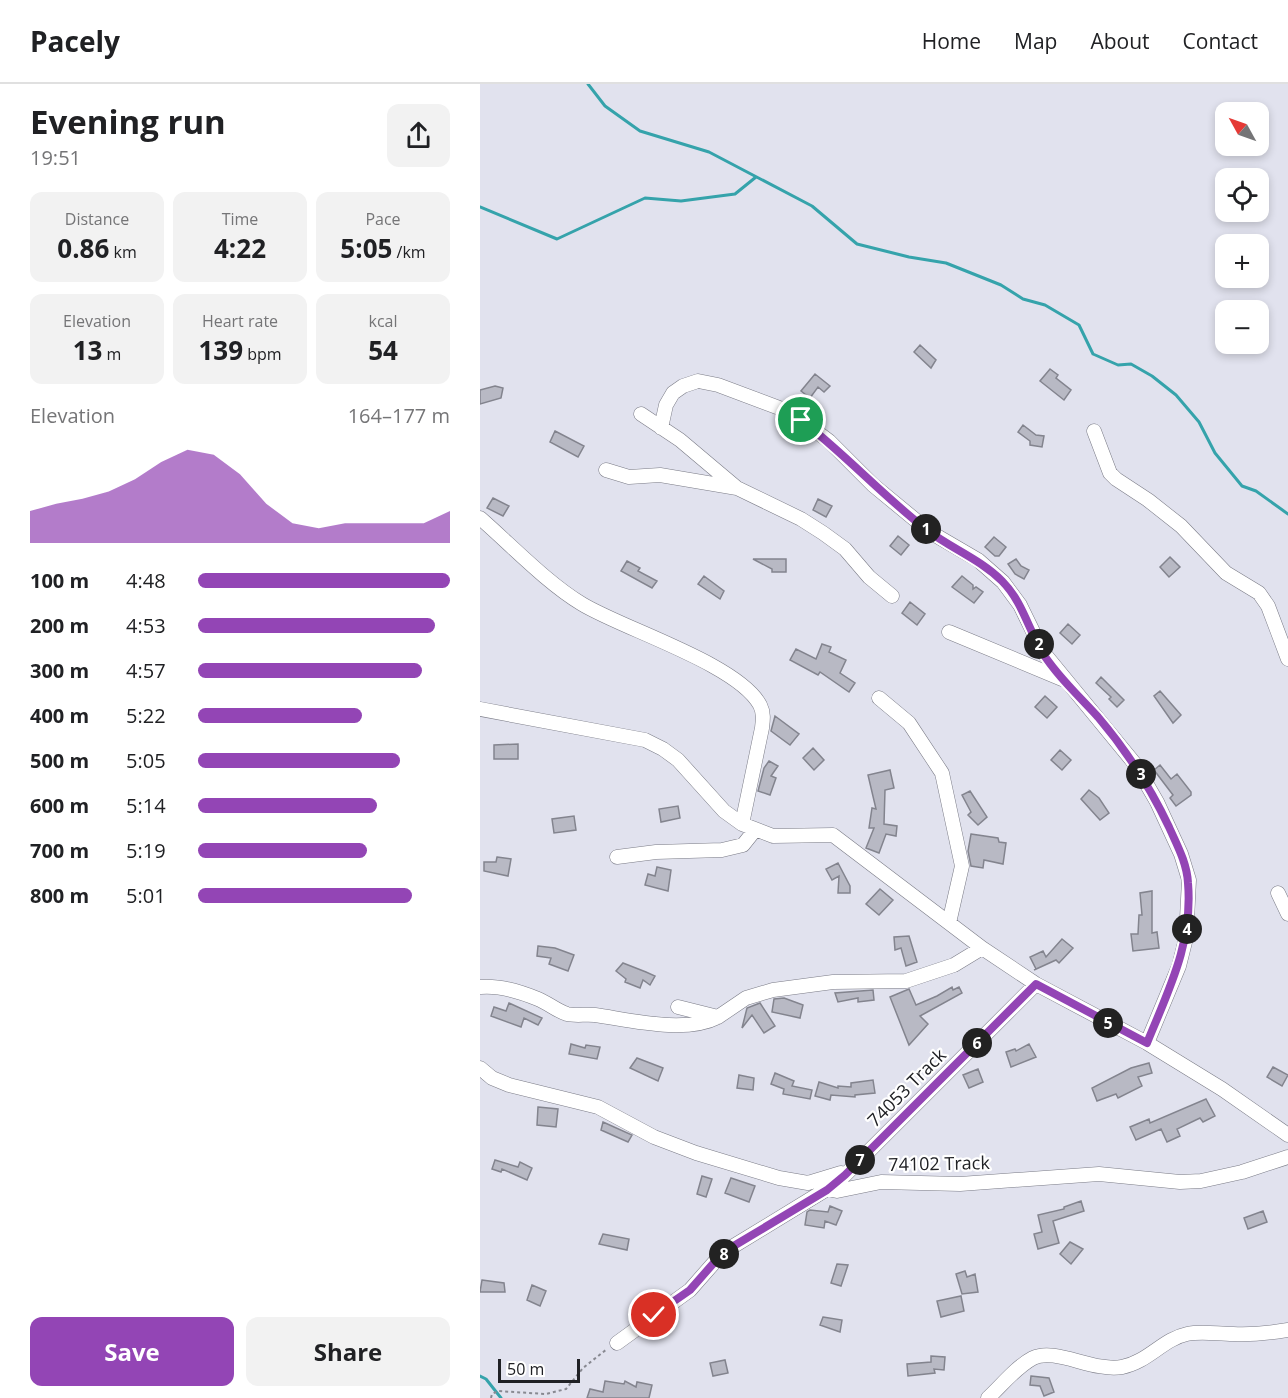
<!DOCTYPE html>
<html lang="en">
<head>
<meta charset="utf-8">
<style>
  body { margin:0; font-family:"Open Sans",sans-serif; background:#f2f2f2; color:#202124; height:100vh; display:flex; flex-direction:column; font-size:22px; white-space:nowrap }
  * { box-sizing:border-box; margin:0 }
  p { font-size:20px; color:#757577 }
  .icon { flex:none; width:33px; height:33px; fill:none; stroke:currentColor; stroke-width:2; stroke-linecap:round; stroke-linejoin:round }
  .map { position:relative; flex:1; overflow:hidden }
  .panel { display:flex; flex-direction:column; background:#fff; width:480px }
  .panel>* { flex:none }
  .needle { width:39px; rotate:310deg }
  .tools { position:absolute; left:735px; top:18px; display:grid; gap:12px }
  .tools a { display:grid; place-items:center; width:54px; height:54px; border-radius:12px; background:#fff; box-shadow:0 3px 9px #0003; font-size:30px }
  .scale { position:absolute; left:18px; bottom:15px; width:82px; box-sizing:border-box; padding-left:6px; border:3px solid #202125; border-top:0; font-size:16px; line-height:21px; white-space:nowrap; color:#202125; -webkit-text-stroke:4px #fff; paint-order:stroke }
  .pin { position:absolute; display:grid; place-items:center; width:51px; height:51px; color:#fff; margin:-26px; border:3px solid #fff; border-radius:50%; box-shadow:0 2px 6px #0007 }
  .km { position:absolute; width:30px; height:30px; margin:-15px; border-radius:50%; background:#222; color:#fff; font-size:16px; line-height:30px; text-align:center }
  .round { display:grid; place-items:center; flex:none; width:63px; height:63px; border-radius:12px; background:#f2f2f2 }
  .overview { display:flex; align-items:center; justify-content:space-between; height:102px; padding:0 30px }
  h1 { font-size:33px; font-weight:700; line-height:45px }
  .metrics { display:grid; grid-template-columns:repeat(3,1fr); gap:9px; height:102px; padding:6px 30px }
  .metrics div { display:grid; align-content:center; border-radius:12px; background:#f2f2f2; text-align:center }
  .metrics b { font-size:26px; font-weight:700 }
  .metrics small { font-size:16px; font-weight:400 }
  .metrics p { font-size:16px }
  .chart { height:168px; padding:12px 30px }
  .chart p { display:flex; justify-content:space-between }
  .chart svg { width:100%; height:108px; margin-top:6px; fill:#9345b5; opacity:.7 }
  .cta { display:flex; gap:12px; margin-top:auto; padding:12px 30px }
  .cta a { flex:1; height:69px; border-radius:12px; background:#9345b5; color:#fff; font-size:24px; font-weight:700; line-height:69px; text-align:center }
  .cta a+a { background:#f2f2f2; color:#202124 }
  ul { padding:0 30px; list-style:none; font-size:20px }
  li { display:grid; grid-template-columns:96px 72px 1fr; align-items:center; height:45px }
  li i { height:15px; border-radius:8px; background:#9345b5 }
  header { display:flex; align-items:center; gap:36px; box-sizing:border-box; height:84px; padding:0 30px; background:#fff; border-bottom:2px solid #e0e0e0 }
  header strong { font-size:28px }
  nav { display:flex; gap:33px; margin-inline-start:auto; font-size:21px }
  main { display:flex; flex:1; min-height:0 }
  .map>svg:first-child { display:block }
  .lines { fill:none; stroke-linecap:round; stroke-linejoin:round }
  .stream { stroke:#35a3ab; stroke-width:3 }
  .building { fill:#b8b9c4; stroke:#83848e; stroke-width:1.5 }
  .minor-casing { stroke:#7a7b86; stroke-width:15 }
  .path { stroke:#888991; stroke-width:2; stroke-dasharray:3 3; stroke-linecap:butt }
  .minor { stroke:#fff; stroke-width:14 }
  .route-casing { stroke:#fff; stroke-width:12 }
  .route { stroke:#9345b5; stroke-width:8 }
  .labels { text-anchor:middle; stroke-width:4.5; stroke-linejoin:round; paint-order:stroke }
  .street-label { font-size:18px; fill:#202125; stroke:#fff }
</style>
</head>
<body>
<header>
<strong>Pacely</strong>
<nav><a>Home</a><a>Map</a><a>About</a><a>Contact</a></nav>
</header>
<main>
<section class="panel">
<div class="overview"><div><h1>Evening run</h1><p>19:51</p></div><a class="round"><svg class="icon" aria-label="share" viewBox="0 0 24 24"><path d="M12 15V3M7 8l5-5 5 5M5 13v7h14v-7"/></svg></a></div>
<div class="metrics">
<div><p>Distance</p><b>0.86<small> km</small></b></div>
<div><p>Time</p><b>4:22</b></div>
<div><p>Pace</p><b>5:05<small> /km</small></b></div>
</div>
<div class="metrics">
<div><p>Elevation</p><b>13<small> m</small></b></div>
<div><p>Heart rate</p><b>139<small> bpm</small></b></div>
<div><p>kcal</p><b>54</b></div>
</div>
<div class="chart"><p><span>Elevation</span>164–177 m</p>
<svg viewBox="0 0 160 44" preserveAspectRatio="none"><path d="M0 44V31L10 28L20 26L30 23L40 18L50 11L60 6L70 8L80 16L90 28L100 36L110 38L120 36L130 36L140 36L150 36L160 31V44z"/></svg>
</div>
<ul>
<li><b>100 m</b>4:48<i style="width:100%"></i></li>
<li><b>200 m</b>4:53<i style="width:94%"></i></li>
<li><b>300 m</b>4:57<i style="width:89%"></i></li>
<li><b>400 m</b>5:22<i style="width:65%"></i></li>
<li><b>500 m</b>5:05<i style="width:80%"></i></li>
<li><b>600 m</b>5:14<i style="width:71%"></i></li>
<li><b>700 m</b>5:19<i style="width:67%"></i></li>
<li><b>800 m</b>5:01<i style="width:85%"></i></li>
</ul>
<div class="cta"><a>Save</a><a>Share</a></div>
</section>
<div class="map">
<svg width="808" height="1314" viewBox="0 0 808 1314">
  <rect width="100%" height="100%" fill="#e1e2ee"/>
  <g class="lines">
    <path class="stream" d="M108 0 125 22 160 47 229 68 332 122 377 160 429 173 466 179 521 201 543 215 565 221 599 241 613 270 638 281 651 280 672 292 696 311 719 338 735 369 762 402 776 407 808 430
      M0 123 77 155 165 114 201 117 255 110 276 93
      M0 1292 6 1295 21 1314"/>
  </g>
  <path class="building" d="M440 261 456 276 451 284 434 268Z
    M570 285 578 291 576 294 591 306 584 316 560 297Z
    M335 290 350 302 344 308 338 303 330 314 321 307Z
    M15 302 23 304 21 314 0 320V306Z
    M543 341 556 351 564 352 562 363 550 361V357L538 348Z
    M75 347 104 362 98 373 70 358Z
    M13 414 29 422 23 432 7 424Z
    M338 415 352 422 346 433 333 426Z
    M418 452 429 461 421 471 410 462Z
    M514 453 526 463 519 472H515L505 463Z
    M690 473 700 483 689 493 680 483Z
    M273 475H306V488H292V485Z
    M536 475 541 482 549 486 544 495 535 490 528 480Z
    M147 477 160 484 158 487 177 497 172 504 141 487Z
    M224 492 244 507 240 515 218 500Z
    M482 492 493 501V505L496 503 503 508 494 519 472 503Z
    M430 518 445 530 437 541 422 529Z
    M588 540 600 551 592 560 580 549Z
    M342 560 351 563 349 568 366 576 360 589 375 599 369 608 340 588 338 591 310 576 316 565 336 575Z
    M621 593 644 616 637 623 629 615 631 613 616 599Z
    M680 607 701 631 693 639 674 612Z
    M565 612 577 623 567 634 555 623Z
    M295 632 319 650 310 661 291 647Z
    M38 660V675H14V661Z
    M333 664 344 676 334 686 323 674Z
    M580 666 591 676 582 686 571 676Z
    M289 677 298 682 291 692 296 694 290 711 278 707 284 684Z
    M680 681 691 695 697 690 711 708V711L696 722 690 714 693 711 674 686Z
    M410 686 414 704 405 706 404 740 417 742 416 752 406 750 399 769 386 764 394 744H389L392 724 396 725 388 691Z
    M609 706 619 714 629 729 620 736 601 715Z
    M490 707 507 733 498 741 488 731 491 728 482 711Z
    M198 722 200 734 181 738 179 725Z
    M94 732 96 746 74 749 72 735Z
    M491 750 518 754 519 758 526 759 523 780 504 776 503 784 491 782 488 767Z
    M17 773 31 775 28 792 4 787V778H16Z
    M358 779 370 802V809H358L359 792 352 796 346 785Z
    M177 783 191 786 188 807 165 801 168 790 175 792Z
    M400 805 413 816 399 831 386 820Z
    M672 807V849L677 848 679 864 653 867 651 850H658L659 831H662L660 809Z
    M429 852 437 878 426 882 421 864 415 866 414 853Z
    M582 855 593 864 579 879 576 876 554 886 556 885 550 873 563 867 566 873Z
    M58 862 75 864 94 871 88 887 69 880 71 874 57 872Z
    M143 879 166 888 175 892 170 901 163 896 160 904 145 898 146 895 136 887Z
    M472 903 473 906 479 903 482 909 440 932 448 940 429 961 410 913 429 905 436 921 457 912Z
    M393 906 394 916 378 918V914L358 918 355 909Z
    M304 914 323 921 320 934 292 928 294 915Z
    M29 919 62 934 58 941 44 934 41 943 11 932 14 923 26 927Z
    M280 919 295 942 284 949 272 931 262 944 267 924Z
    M91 960 105 964 106 961 120 963 117 975 89 970Z
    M549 960 556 973 531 983 526 968 535 965 536 967Z
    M157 974 183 984 178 997 150 984Z
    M669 979 672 989 658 993 662 1002 638 1014 636 1010 617 1017 612 1004 651 984Z
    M793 983 808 991 802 1002 787 993Z
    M498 985 503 998 489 1004 483 991Z
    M295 989 314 997 312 1002 332 1006 330 1015 303 1010 304 1005 291 1000Z
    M259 991 274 994 273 1006 257 1004Z
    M393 996 395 1009 375 1011V1013L351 1011 350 1016 335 1012 339 998 358 1004V1002L371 1003V999Z
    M726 1015 735 1032 723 1038 720 1034 697 1045 700 1052 687 1058 681 1045 656 1056 650 1043 669 1035 670 1039Z
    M58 1023 78 1025 76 1043 57 1041Z
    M123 1038 152 1051 148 1058 121 1046Z
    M15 1076 38 1083 40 1078 52 1084 47 1096 22 1085 21 1088 12 1085Z
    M222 1092 232 1095 226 1113 217 1110Z
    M251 1094 275 1102 269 1118 245 1109Z
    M601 1117 604 1127 573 1137 579 1159 558 1165 554 1150 562 1148 558 1131 584 1125V1123Z
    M350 1122 362 1127 356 1141 345 1137 344 1144 325 1141 327 1128 330 1126 348 1128Z
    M783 1127 787 1138 768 1145 764 1134Z
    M123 1150 149 1155 147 1166 119 1160Z
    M590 1158 603 1165 591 1180 580 1170Z
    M357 1180 368 1181 361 1202 351 1199Z
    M485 1187 487 1193 495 1190 498 1208 482 1210 476 1190Z
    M2 1196 24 1199 25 1208H0Z
    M52 1201 66 1207 60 1222 47 1216Z
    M481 1212 484 1227 461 1233 457 1217Z
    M343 1233 362 1236 360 1248 340 1241Z
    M451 1272 465 1273 464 1286 454 1285 455 1289 428 1292 427 1280 451 1278Z
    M245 1276 248 1289 233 1292 230 1279Z
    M551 1292 569 1294 574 1308 564 1312 560 1302 550 1301Z
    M125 1297 144 1300 145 1297 156 1303 157 1298 172 1301 169 1314H107L110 1305 123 1308Z"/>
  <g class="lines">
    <defs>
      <path id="minor" d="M161 330 200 356 257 404
        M181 344 186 321 193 309 203 302 218 297 238 301 302 325 321 336 349 357 393 401 450 448 498 476 523 498 540 521 563 568 655 680 677 718 701 770 709 796 706 854 699 882 667 959
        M614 347 630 389 636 395 668 416 701 442 746 489 779 509 788 522 808 575
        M126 386 149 393 180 391 257 404 321 435 343 449 365 465 389 493 412 512
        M0 434C31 461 67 499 102 520 143 545 258 580 280 621 284 629 283 636 282 644L262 740
        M469 548 582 595
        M399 614 429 639 462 689 482 782 469 839
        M0 625 165 656 183 665 198 676 244 727 262 740 293 752 353 751 502 864 556 900 667 959 742 1005 808 1051
        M137 773 176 768 242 766 263 761 275 746
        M798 809 808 830
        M0 903C19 901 41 908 58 915 68 919 77 927 87 930 95 932 106 930 115 931 150 936 205 950 238 933
        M198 923 238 933 266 914 293 906 353 898 426 897 474 881 502 864
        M0 984 12 994 29 1001 118 1023 174 1053 216 1069 299 1094 328 1099 361 1089
        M347 1105 357 1107 401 1098 480 1100 619 1090 700 1098 721 1097 762 1088 808 1073
        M137 1259 210 1206 239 1173 252 1163 347 1105 365 1091 556 900
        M508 1314C522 1301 536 1283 553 1274 575 1263 613 1288 642 1283 668 1278 683 1255 707 1250 722 1247 737 1250 753 1250 771 1251 790 1249 808 1246"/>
    </defs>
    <use href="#minor" class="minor-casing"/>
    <path class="path" d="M11 1314 12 1310 18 1307 66 1310 86 1305 103 1284 127 1265"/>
    <use href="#minor" class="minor"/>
  </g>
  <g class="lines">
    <defs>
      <path id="route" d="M174 1231 210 1206 239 1173 252 1163 347 1106 365 1091 556 900 667 959C689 905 713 859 708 799 707 779 697 761 689 743 670 703 647 667 618 633 599 612 577 592 562 568 548 544 542 517 522 497 500 475 472 465 447 446 403 412 365 370 321 336"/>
    </defs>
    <use href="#route" class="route-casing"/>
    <use href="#route" class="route"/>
  </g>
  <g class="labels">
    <g class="street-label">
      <text transform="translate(427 1004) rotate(-45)" y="6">74053 Track</text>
      <text transform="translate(459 1080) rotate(-1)" y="6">74102 Track</text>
    </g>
  </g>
</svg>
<div class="tools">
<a><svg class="needle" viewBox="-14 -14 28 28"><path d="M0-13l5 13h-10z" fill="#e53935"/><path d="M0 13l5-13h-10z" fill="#757577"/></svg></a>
<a><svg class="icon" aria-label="locate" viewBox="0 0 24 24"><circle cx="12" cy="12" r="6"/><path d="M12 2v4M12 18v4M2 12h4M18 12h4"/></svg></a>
<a>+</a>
<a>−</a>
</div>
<div class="scale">50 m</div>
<div class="pin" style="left:321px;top:336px;background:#1e9e55"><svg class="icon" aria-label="arrive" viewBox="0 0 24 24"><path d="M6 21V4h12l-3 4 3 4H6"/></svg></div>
<div class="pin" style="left:174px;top:1231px;background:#d93025"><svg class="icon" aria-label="check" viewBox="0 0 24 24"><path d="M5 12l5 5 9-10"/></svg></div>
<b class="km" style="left:446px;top:445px">1</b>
<b class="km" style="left:559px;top:560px">2</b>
<b class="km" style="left:661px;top:690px">3</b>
<b class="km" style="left:707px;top:845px">4</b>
<b class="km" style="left:628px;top:939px">5</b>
<b class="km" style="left:497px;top:959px">6</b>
<b class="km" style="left:380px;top:1076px">7</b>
<b class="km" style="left:244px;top:1170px">8</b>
</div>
</main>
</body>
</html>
